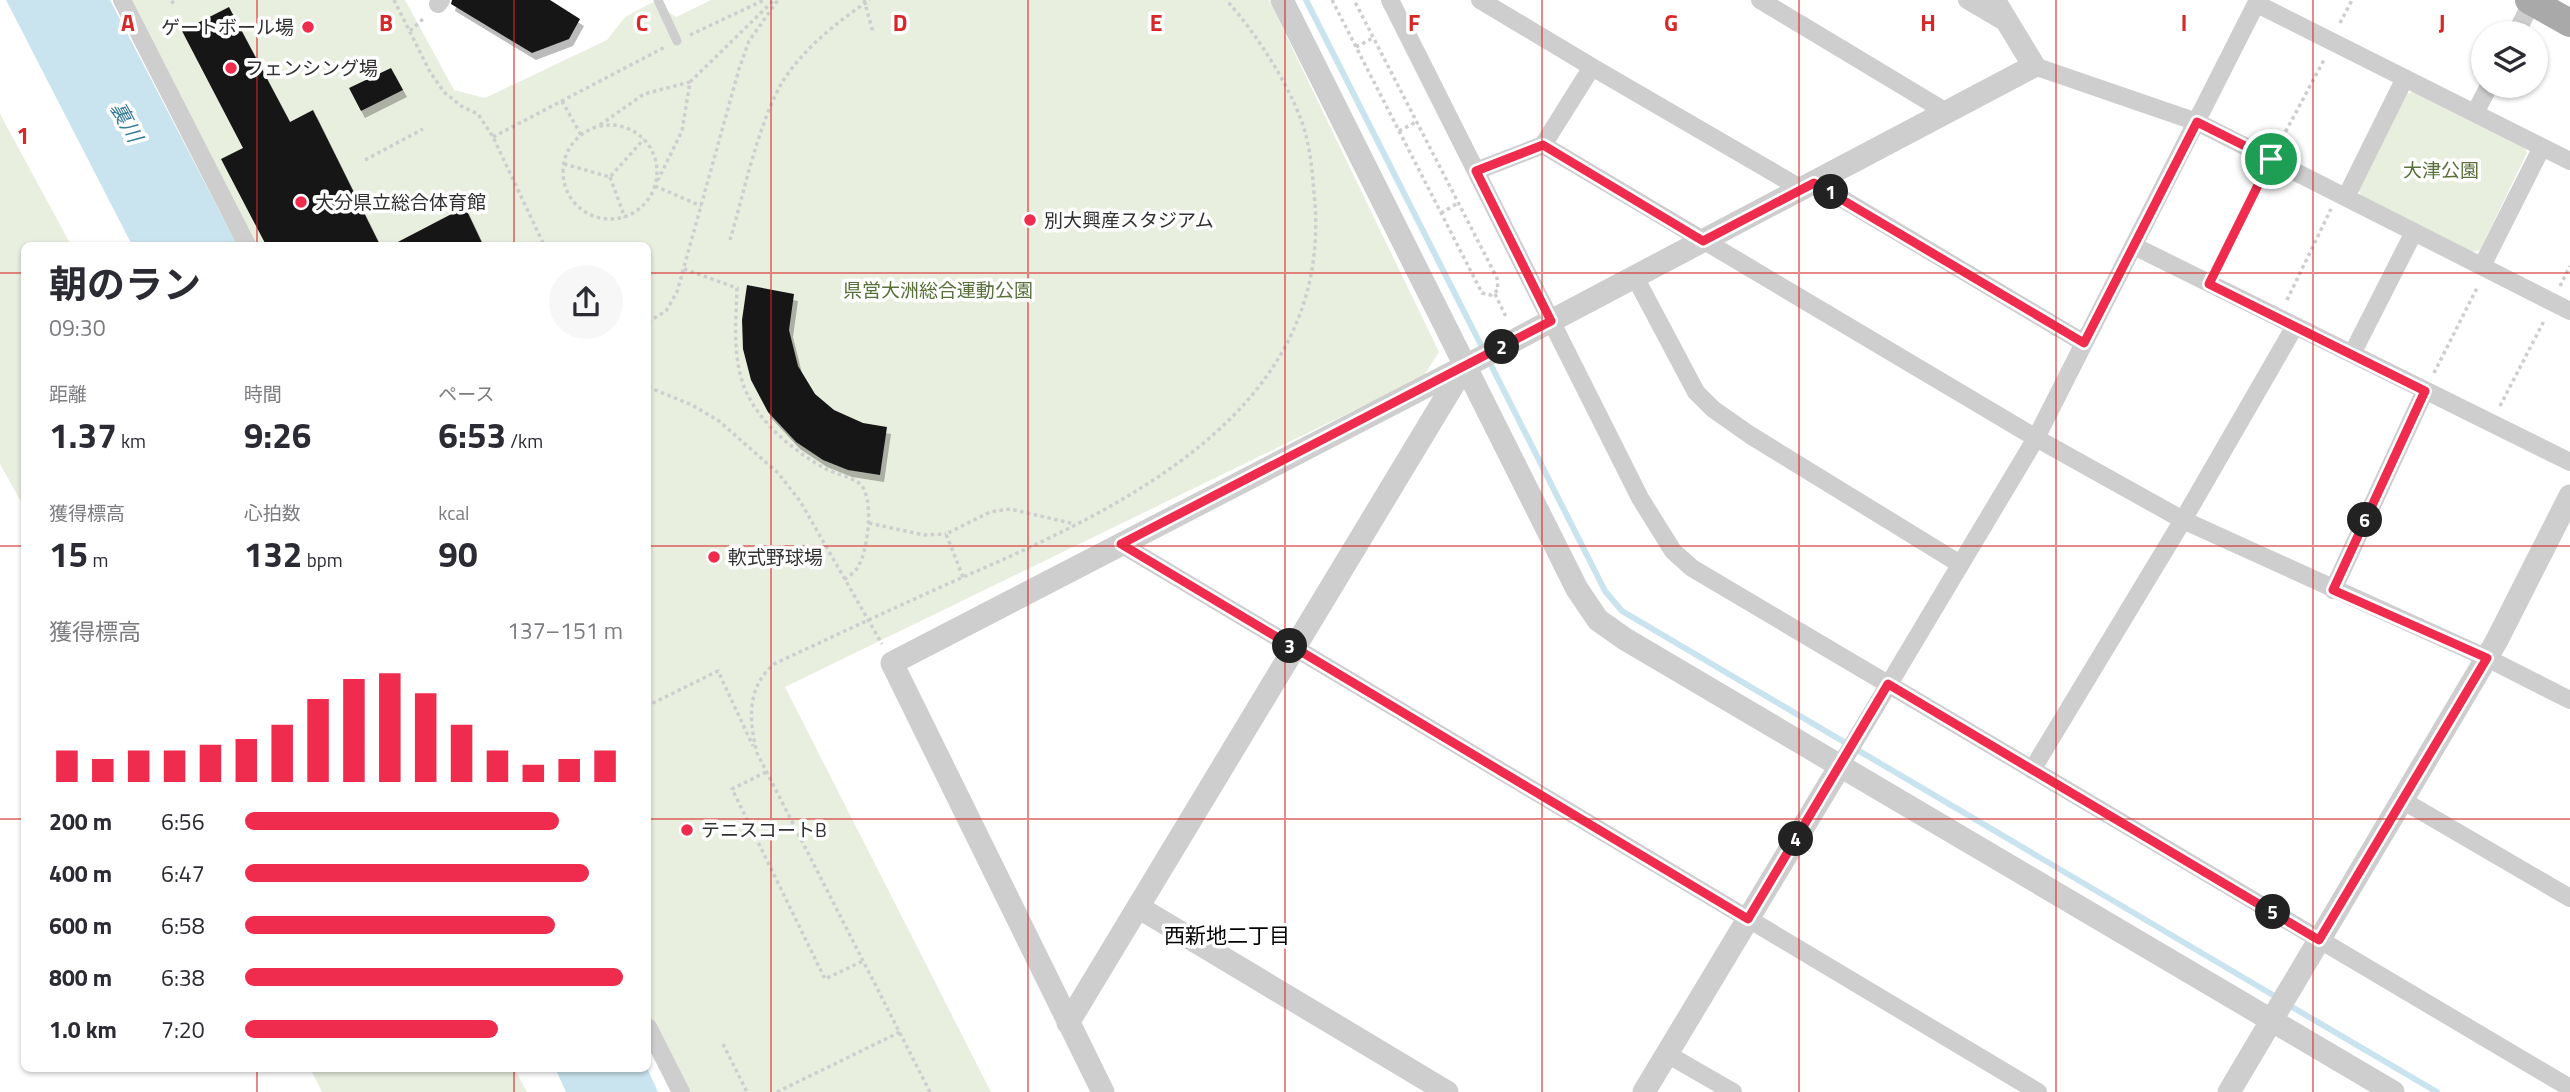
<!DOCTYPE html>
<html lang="ja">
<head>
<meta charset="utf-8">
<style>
  body { margin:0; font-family:"Titillium Web","Noto Sans JP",sans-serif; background:#f7f7f7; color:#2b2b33; height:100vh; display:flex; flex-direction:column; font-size:26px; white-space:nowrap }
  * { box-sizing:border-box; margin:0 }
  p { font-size:23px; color:#7c7c81 }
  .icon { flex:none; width:38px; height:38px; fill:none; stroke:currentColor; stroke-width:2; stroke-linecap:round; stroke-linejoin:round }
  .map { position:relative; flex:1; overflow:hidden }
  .panel { position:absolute; left:21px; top:242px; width:630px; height:830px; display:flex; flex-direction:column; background:#fff; border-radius:10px; box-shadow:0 2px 5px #0004 }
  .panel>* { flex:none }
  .tools { position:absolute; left:2471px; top:21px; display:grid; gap:14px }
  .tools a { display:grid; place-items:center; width:77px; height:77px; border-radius:50%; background:#fff; box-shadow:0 2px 5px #0004; font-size:35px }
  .pin { position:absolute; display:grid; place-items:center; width:60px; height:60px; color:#fff; margin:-30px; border:4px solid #fff; border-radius:50%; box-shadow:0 2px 7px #0007 }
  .km { position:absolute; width:35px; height:35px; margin:-18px; border-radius:50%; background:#222; color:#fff; font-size:19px; line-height:35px; text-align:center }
  .round { display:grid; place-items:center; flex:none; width:74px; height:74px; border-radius:37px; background:#f7f7f7 }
  .head { display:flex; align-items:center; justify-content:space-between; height:119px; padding:0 28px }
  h1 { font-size:38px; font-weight:700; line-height:52px }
  .stats { display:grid; grid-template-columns:repeat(3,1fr); gap:10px; height:119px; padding:7px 28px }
  .stats div { display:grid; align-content:center }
  .stats b { font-size:35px; font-weight:700 }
  .stats small { font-size:19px; font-weight:400 }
  .stats p { font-size:19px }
  .chart { height:196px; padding:14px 28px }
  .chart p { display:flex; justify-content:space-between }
  .chart svg { width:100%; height:126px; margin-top:7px; stroke:#f02c4e; stroke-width:6 }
  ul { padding:0 28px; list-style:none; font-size:23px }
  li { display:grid; grid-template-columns:112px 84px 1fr; align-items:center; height:52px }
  li i { height:18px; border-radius:9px; background:#f02c4e }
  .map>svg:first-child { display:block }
  .green { fill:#e9efdf }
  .water { fill:#cae4ef }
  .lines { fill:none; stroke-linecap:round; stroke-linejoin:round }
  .stream { stroke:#cae4ef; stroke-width:6 }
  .building { fill:#181818; filter:url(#shadow) }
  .path { stroke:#cecece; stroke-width:3.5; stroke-dasharray:3.5 3.5; stroke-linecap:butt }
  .service { stroke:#cecece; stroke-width:9 }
  .minor { stroke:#cecece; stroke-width:18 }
  .tertiary { stroke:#cecece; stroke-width:23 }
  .primary { stroke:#a9a9a9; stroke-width:28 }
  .route-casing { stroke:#fff; stroke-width:14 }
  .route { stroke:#f02c4e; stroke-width:9 }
  .grid { fill:none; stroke:#d62828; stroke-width:2; stroke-opacity:0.55 }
  .poi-dot { fill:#f02c4e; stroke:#fff; stroke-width:2.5 }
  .labels { text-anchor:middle; stroke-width:7; stroke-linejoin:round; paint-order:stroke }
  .poi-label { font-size:19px; fill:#313131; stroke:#fff; text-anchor:start }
  .park-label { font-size:19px; fill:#59703b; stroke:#fff }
  .water-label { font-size:21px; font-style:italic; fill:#397e99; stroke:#fff }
  .neighbourhood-label { font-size:21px; fill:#000; stroke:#fff }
  .grid-label { font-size:23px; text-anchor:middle; font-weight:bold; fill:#d62828; stroke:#fff; stroke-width:7; stroke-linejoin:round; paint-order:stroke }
</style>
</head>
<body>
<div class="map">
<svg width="2570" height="1092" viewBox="0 0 2570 1092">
  <defs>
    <filter id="shadow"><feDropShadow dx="4" dy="7" stdDeviation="0" flood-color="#0004"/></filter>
  </defs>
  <rect width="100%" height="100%" fill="#fff"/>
  <path class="green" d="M126 0H405L454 90 485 98 607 40 625 17 653 2 676 17 711 0H1269L1439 352 1423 377 785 687 991 1092H684L648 1020V245H251Z
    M2416 90 2524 145 2527 153 2480 250 2472 252 2362 198 2358 188 2407 94Z
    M0 114 71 245H24V507L0 464Z
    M310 1068H514L527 1092H322Z"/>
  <path class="water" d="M6 0H110L237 245H132Z
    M555 1068H647L658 1092H566Z"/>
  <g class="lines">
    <path class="stream" d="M1306 0 1484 351
      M1489 361 1605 591 1622 611 2278 998
      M2287 1004 2437 1092"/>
  </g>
  <path class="building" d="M452 0H550L580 19 569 39 532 53 451 4Z
    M229 7 290 122 313 110 380 245H266L221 159 243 148 182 31Z
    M391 68 403 90 361 111 349 88Z
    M465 207 483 245H392Z
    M747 285 794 294 789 330 798 366 815 394 834 410 863 423 887 427 880 475 848 470 823 460 796 442 768 412 751 380 743 349 742 320Z"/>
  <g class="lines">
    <path class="path" d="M394 0 430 72 444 92 461 106 478 114 493 137 544 245
      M864 0 873 32
      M1332 0 1482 293 1491 295 1498 290 1497 278 1354 0
      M171 3 177 0
      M2340 23 2352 0
      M410 31 424 18
      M690 35 764 0
      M1356 47 1373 38
      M690 82 774 0
      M562 101 581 135
      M563 172a47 47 0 1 1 94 0a47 47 0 1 1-94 0Z
      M600 125 644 94 690 82 682 131 658 180
      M1399 131 1416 122
      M493 137 665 47
      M2279 144 2325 58
      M365 160 423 129
      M564 164 610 177 644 139
      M610 177 625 218
      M655 186 701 206
      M1441 213 1458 203
      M730 240C744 193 758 123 783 81 804 48 838 21 870 0
      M2218 266 2263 176
      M684 269 737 288C736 322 732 357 745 389 759 423 794 451 824 468 835 474 849 476 859 483 875 495 868 549 859 565 857 571 849 576 844 580
      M2560 286 2570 266
      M1495 294 1506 317
      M2287 300 2331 209
      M648 322 666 311 677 292 739 69 749 41 778 0
      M2434 373 2478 286
      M648 387 692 405 719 421 778 473 800 501 882 644
      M2500 406 2545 319
      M869 523 924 535 946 534
      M963 577 946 534 990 512 1010 509 1075 524
      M648 708 649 705 718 671 753 746
      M766 772 732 789 825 979 863 961
      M723 1044 747 1092
      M777 1092 900 1032
      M930 1092 757 753C749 721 746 688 774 664 836 635 898 606 961 578 1122 508 1330 412 1315 203 1313 182 1312 161 1307 140 1298 97 1256 32 1226 0"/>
    <path class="service" d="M658 0 677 41"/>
    <path class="minor" d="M122 0 247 245
      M1390 0 1640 498 1673 551 1692 568 2570 1088
      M1480 0 1592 67
      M1760 0 1948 113
      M1967 0 2006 23
      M438 4 441 0
      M2257 4 2570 161
      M2516 33 2532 2
      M2034 66 2197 122 2570 311
      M2475 113 2489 86
      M1543 145 2036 438 2183 520 2487 658 2570 700
      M1476 171 1543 145 1592 67 1802 189
      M1814 182 2084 343
      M2346 197 2405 78
      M2134 246 2570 462
      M2482 266 2542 147
      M1635 277 1696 392 1713 409 1750 435 1960 564
      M2352 354 2414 232
      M1121 544 2038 1092
      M2333 590 2425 391
      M1840 766 2036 438 2258 0
      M2032 770 2183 520 2295 326
      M2402 800 2570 898
      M648 1027 681 1092
      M1667 1054 1733 1092"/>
    <path class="tertiary" d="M1282 0 1577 589 1598 620 1625 639 2393 1092
      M1138 907 1447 1092
      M1068 1023 1464 367
      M1103 1092 892 663 1477 360 2034 66 1994 0
      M1644 1092 1840 766
      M2229 1092 2496 642 2570 496"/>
    <path class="primary" d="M2529 0 2570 23"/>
  </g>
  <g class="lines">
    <defs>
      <path id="route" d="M2197 122 2271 159 2209 284 2425 391 2333 590 2487 658 2319 940 1888 684 1748 919 1121 544 1551 321 1476 171 1543 145 1703 241 1814 183 2084 343Z"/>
    </defs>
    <use href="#route" class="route-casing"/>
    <use href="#route" class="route"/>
  </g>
  <path class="grid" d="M257 0V245M514 0V245M771 0V1092M1028 0V1092M1285 0V1092M1542 0V1092M1799 0V1092M2056 0V1092M2313 0V1092M0 273H24M648 273H2570M0 546H24M648 546H2570M0 819H24M648 819H2570M257 1068V1092M514 1068V1092"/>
  <g class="poi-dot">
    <circle cx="308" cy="27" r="7"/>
    <circle cx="231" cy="68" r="7"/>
    <circle cx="301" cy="202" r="7"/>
    <circle cx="1030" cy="220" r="7"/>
    <circle cx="714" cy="557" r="7"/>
    <circle cx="687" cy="830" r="7"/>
  </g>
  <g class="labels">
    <g class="poi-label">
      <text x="294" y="34" text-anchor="end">ゲートボール場</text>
      <text x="245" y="75">フェンシング場</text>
      <text x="315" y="209">大分県立総合体育館</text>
      <text x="1044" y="227">別大興産スタジアム</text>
      <text x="728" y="564">軟式野球場</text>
      <text x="701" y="837">テニスコートB</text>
    </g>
    <g class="park-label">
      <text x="2441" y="177">大津公園</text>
      <text x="938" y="297">県営大洲総合運動公園</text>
    </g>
    <g class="water-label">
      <text transform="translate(126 122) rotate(61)" y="7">裏川</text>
    </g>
    <g class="neighbourhood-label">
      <text x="1227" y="943">西新地二丁目</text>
    </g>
  </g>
  <g class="grid-label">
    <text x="128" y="31">A</text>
    <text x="386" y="31">B</text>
    <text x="642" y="31">C</text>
    <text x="900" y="31">D</text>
    <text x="1156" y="31">E</text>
    <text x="1414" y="31">F</text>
    <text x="1671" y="31">G</text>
    <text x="1928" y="31">H</text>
    <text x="2184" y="31">I</text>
    <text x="2442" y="31">J</text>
    <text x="23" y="144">1</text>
  </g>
</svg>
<div class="tools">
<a><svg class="icon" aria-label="layers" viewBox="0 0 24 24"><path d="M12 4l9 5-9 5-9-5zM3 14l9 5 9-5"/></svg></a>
</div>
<div class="pin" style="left:2271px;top:159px;background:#1e9e55"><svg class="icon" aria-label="arrive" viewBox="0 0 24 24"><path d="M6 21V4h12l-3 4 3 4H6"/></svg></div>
<b class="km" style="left:1831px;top:192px">1</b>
<b class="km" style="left:1502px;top:347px">2</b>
<b class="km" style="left:1290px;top:646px">3</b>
<b class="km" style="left:1796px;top:839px">4</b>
<b class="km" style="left:2273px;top:912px">5</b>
<b class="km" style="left:2365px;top:520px">6</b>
<section class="panel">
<div class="head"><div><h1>朝のラン</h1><p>09:30</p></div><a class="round"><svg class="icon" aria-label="share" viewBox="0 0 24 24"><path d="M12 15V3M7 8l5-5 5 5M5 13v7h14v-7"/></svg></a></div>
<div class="stats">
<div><p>距離</p><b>1.37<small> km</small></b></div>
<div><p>時間</p><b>9:26</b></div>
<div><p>ペース</p><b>6:53<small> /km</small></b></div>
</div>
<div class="stats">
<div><p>獲得標高</p><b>15<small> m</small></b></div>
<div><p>心拍数</p><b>132<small> bpm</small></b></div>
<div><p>kcal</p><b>90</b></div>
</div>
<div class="chart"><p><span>獲得標高</span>137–151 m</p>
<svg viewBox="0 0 160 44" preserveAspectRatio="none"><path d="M5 44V33M15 44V36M25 44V33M35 44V33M45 44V31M55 44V29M65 44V24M75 44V15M85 44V8M95 44V6M105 44V13M115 44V24M125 44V33M135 44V38M145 44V36M155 44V33"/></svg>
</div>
<ul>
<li><b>200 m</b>6:56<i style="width:83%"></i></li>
<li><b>400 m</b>6:47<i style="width:91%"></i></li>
<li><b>600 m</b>6:58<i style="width:82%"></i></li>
<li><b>800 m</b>6:38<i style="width:100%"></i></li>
<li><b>1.0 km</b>7:20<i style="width:67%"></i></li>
</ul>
</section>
</div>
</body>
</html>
